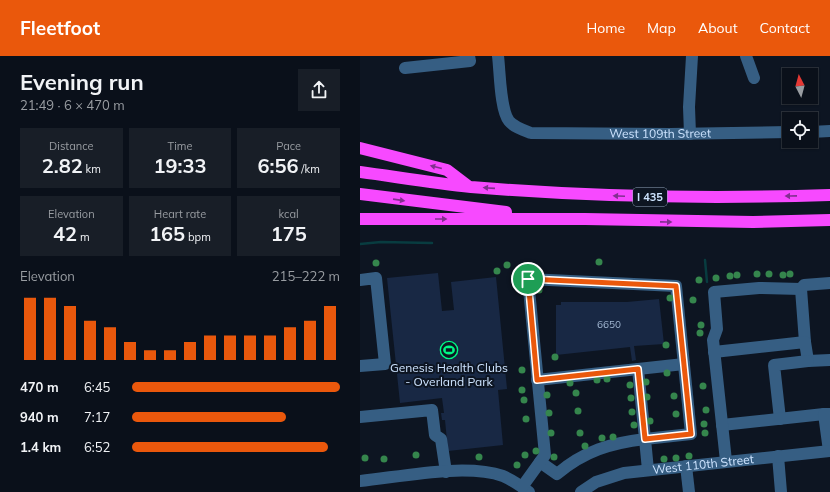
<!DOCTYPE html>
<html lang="en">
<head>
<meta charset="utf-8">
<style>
  body { margin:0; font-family:Mulish,sans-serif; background:#181e27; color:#f1f3f6; height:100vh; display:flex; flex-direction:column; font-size:15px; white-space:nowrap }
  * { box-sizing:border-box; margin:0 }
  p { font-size:13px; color:#999da2 }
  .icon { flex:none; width:22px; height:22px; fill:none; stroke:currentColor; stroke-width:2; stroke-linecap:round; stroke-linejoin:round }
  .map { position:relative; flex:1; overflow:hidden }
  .drawer { display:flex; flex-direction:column; background:#0a101a; width:360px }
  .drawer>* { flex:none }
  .needle { width:26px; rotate:354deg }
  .fabs { position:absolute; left:422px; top:12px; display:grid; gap:8px }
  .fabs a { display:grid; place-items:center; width:36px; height:36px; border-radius:0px; background:#0a101a; box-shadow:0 1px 3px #0004,0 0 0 1px #2a3039; font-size:20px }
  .pin { position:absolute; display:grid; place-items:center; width:34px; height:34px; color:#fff; margin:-17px; border:2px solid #fff; border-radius:50%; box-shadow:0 1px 4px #0007 }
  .round { display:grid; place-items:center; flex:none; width:42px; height:42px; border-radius:0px; background:#181e27 }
  .headline { display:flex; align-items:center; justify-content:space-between; height:68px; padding:0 20px }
  h1 { font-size:22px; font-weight:700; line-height:30px }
  .figures { display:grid; grid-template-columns:repeat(3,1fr); gap:6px; height:68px; padding:4px 20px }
  .figures div { display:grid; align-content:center; border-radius:0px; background:#181e27; text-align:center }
  .figures b { font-size:20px; font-weight:700 }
  .figures small { font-size:11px; font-weight:400 }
  .figures p { font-size:11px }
  .chart { height:112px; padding:8px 20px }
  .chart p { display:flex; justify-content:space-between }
  .chart svg { width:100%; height:72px; margin-top:4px; stroke:#ea580c; stroke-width:6 }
  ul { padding:0 20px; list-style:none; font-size:13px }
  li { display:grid; grid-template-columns:64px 48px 1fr; align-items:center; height:30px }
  li i { height:10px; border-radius:5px; background:#ea580c }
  header { display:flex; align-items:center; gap:24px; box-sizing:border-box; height:56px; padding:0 20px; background:#ea580c; color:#fff }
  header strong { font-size:19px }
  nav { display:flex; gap:22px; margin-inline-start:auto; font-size:14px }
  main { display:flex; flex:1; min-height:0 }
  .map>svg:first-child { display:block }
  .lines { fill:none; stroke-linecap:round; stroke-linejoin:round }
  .stream { stroke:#083c40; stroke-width:2.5 }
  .building { fill:#182844 }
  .minor { stroke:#365e83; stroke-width:12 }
  .highway { stroke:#f749ff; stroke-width:12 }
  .tree { fill:#35864d }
  .oneway { fill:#822f90 }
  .route-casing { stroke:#fff; stroke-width:8 }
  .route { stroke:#ea580c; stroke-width:5 }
  .labels { text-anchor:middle; stroke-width:4; stroke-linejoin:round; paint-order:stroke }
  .number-label { font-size:10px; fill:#a0b5d0 }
  .shield { fill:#0d1522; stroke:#94a6bd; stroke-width:1 }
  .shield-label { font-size:11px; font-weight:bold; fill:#cee4ff }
  .street-label { font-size:12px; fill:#cee4ff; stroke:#0d1522 }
  .poi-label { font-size:12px; fill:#cee4ff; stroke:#0d1522 }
</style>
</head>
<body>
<header>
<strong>Fleetfoot</strong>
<nav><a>Home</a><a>Map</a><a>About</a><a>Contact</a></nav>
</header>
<main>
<section class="drawer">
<div class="headline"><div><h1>Evening run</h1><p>21:49 · 6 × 470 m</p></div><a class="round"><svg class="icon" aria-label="share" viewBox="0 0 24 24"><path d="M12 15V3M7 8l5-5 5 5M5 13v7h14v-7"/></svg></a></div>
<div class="figures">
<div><p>Distance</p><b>2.82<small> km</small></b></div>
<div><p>Time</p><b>19:33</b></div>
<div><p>Pace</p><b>6:56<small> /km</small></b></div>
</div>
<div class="figures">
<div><p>Elevation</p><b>42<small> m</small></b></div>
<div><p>Heart rate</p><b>165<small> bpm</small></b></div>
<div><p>kcal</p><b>175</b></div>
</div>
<div class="chart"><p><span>Elevation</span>215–222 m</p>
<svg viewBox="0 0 160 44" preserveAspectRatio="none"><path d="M5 44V6M15 44V6M25 44V11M35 44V20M45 44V24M55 44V33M65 44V38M75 44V38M85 44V33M95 44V29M105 44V29M115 44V29M125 44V29M135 44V24M145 44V20M155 44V11"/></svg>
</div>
<ul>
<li><b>470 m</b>6:45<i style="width:100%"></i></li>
<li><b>940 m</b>7:17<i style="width:74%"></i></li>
<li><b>1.4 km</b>6:52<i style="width:94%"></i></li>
</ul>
</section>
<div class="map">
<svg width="470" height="436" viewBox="0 0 470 436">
  <rect width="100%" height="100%" fill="#0d1522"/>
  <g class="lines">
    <path class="stream" d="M0 188 21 186 72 187
      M345 204 347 226"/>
  </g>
  <path class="building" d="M78 217 82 255 94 254 91 226 136 221 147 333 138 334 143 389 88 395 85 364H82L81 357H84L82 342 40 347 27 222Z
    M299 243 304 288 274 290 276 304 272 305 270 291 196 299V249H201V246H267Z"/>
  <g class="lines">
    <g class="minor">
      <path id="s1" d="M138 0C140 15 140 54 149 65 154 71 163 74 171 77L310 78 429 76"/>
      <path d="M386 0 394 22"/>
      <path d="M45 12 110 5 109 0"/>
      <path d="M451 76 470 75"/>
      <path d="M330 78 329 51 332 0"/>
      <path d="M0 224 16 222 25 308 0 310"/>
      <path d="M441 233 445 286"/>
      <path d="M354 296 445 286 448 305 470 304"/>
      <path d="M177 324 324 308"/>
      <path d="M0 361 72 354 75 379 81 383 86 416"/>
      <path d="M420 363 414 309 448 305"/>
      <path d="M362 369 464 358"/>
      <path d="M469 395 464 358H470"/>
      <path d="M418 400 421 436"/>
      <path d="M366 405 353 284 357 273 354 236 399 232 441 233 444 229 470 227"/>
      <path d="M180 406 197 418C224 395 251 387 285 383L278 313"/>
      <path d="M326 410 329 436"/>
      <path d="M0 425C40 421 105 407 143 420 152 424 161 430 169 436"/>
      <path d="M162 431 185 399 168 223 316 230 331 378 285 383 288 414"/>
      <path id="s2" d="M221 436 236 426 264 417 470 395"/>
    </g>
    <path class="highway" d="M0 92 87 114 108 130
      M0 116C37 121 74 127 111 131 231 141 350 143 470 139
      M0 138 146 156
      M0 163H225L393 166 470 164"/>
  </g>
  <g class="tree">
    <circle cx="239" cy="206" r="3.5"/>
    <circle cx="16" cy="207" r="3.5"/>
    <circle cx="147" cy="209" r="3.5"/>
    <circle cx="137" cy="215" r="3.5"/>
    <circle cx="397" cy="218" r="3.5"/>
    <circle cx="409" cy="218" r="3.5"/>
    <circle cx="430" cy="218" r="3.5"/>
    <circle cx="377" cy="219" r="3.5"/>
    <circle cx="423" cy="219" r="3.5"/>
    <circle cx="370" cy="220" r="3.5"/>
    <circle cx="356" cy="222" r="3.5"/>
    <circle cx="339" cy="224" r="3.5"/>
    <circle cx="179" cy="234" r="3.5"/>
    <circle cx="310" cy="242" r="3.5"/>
    <circle cx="333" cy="244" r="3.5"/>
    <circle cx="341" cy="269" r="3.5"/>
    <circle cx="340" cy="277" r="3.5"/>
    <circle cx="306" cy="289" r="3.5"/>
    <circle cx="195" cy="301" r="3.5"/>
    <circle cx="162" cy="314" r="3.5"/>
    <circle cx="307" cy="317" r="3.5"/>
    <circle cx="247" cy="323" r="3.5"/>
    <circle cx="237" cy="324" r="3.5"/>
    <circle cx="286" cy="326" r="3.5"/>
    <circle cx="210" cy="327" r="3.5"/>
    <circle cx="270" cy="329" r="3.5"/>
    <circle cx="343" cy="330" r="3.5"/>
    <circle cx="162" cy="334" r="3.5"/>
    <circle cx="216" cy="337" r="3.5"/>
    <circle cx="187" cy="339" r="3.5"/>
    <circle cx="314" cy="340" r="3.5"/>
    <circle cx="287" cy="341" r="3.5"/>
    <circle cx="271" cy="342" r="3.5"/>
    <circle cx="164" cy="344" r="3.5"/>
    <circle cx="346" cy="354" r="3.5"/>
    <circle cx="218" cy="355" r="3.5"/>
    <circle cx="272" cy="356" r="3.5"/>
    <circle cx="189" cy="357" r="3.5"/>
    <circle cx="316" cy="358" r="3.5"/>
    <circle cx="166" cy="363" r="3.5"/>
    <circle cx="290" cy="365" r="3.5"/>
    <circle cx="344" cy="368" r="3.5"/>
    <circle cx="274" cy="369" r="3.5"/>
    <circle cx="191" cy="377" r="3.5"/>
    <circle cx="220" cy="377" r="3.5"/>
    <circle cx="345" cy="377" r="3.5"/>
    <circle cx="253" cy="381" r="3.5"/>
    <circle cx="242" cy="382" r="3.5"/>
    <circle cx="225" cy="390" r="3.5"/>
    <circle cx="176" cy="395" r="3.5"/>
    <circle cx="56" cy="399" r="3.5"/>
    <circle cx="165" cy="399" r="3.5"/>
    <circle cx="329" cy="400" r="3.5"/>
    <circle cx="119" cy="401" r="3.5"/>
    <circle cx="194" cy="401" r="3.5"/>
    <circle cx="5" cy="402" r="3.5"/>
    <circle cx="316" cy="402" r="3.5"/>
    <circle cx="24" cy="403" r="3.5"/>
    <circle cx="304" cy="403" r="3.5"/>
    <circle cx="157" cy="409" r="3.5"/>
  </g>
  <defs><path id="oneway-solid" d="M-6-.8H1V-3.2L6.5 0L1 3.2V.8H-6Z"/></defs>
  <g class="oneway">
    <use href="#oneway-solid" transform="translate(76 111) rotate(-166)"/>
    <use href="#oneway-solid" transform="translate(129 132) rotate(-176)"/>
    <use href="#oneway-solid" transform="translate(259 140) rotate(-177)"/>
    <use href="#oneway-solid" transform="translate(431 140) rotate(179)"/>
    <use href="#oneway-solid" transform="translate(39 144) rotate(8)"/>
    <use href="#oneway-solid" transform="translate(81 163)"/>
    <use href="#oneway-solid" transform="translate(306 166) rotate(1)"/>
  </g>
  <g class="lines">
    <defs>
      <path id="route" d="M168 223 316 230 331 378 285 383 278 313 177 324Z"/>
    </defs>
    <use href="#route" class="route-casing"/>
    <use href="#route" class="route"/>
  </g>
  <defs>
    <symbol id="stadium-ring" viewBox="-11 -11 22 22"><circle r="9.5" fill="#0d1522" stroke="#00f985" stroke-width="1.5"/><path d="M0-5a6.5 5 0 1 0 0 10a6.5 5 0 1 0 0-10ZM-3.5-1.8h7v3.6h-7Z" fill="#00f985"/></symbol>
  </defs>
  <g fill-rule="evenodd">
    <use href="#stadium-ring" x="79" y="284" width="20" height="20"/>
  </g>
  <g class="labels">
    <g class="number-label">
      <text x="249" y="272">6650</text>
    </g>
    <rect class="shield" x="273" y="132" width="34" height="18" rx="3"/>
    <g class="shield-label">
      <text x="290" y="145">I 435</text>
    </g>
    <g class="street-label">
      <text dy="4" stroke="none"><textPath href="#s1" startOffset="221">West 109th Street</textPath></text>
      <text dy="4" stroke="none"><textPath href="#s2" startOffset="127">West 110th Street</textPath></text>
    </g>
    <g class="poi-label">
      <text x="89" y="316">Genesis Health Clubs<tspan x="89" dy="14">- Overland Park</tspan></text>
    </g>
  </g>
</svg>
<div class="fabs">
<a><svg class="needle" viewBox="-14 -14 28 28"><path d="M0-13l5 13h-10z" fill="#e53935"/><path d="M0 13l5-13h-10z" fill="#999da2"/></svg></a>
<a><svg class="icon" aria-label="locate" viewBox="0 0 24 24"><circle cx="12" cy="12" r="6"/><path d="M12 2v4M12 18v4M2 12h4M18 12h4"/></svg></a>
</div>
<div class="pin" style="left:168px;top:223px;background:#1e9e55"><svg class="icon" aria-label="arrive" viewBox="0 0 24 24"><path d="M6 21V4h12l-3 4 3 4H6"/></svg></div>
</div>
</main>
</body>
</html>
